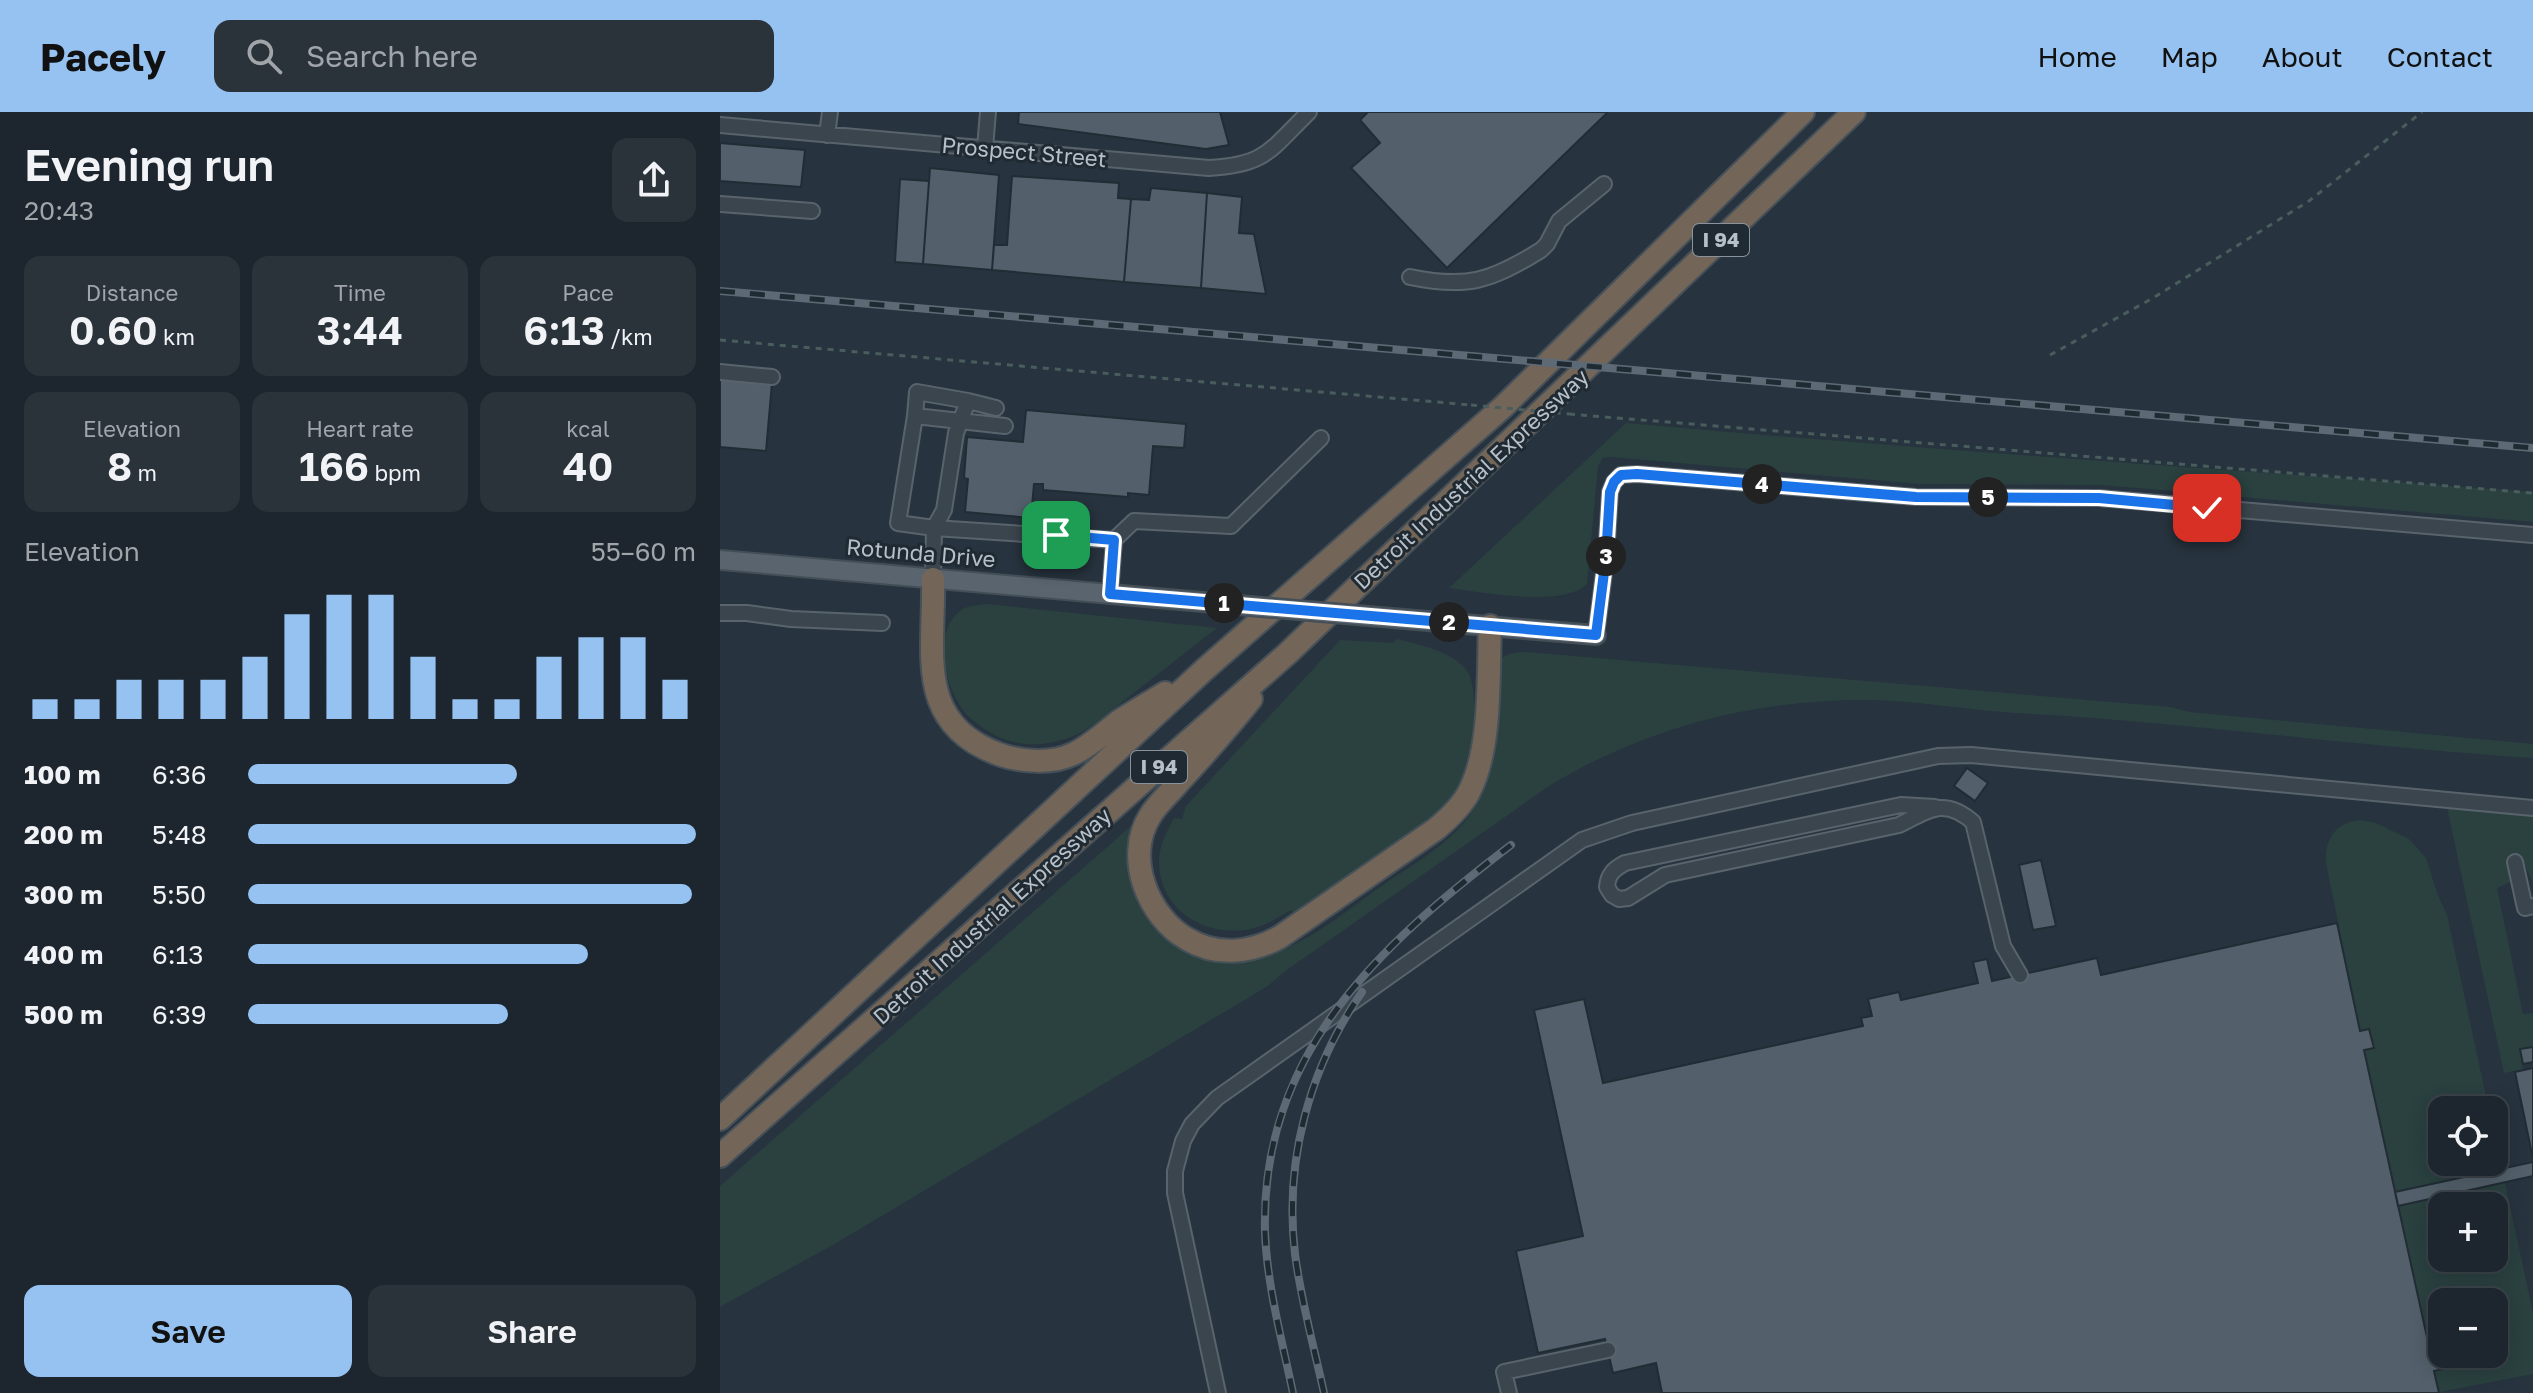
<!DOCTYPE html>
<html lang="en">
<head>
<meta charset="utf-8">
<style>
  body { margin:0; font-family:"Golos Text",sans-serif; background:#2a323a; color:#f1f3f6; height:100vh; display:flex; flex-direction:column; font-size:30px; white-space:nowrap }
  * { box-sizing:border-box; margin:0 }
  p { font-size:26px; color:#a0a5aa }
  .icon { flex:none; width:44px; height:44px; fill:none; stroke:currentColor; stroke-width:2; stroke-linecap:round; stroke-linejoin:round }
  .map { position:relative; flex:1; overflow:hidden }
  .side { display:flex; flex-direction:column; background:#1d262e; width:720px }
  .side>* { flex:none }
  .controls { position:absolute; left:1708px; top:984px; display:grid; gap:16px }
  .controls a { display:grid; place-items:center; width:80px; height:80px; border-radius:16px; background:#1d262e; box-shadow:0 4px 20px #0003,0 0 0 2px #3b434a; font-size:40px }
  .pin { position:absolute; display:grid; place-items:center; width:68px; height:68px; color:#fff; margin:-34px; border-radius:16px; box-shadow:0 4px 12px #0006 }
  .km { position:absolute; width:40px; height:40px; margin:-20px; border-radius:50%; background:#222; color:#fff; font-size:22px; line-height:40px; text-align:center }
  .round { display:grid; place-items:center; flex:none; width:84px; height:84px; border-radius:16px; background:#2a323a }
  .head { display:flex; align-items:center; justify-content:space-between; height:136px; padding:0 24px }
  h1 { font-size:44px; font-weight:600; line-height:60px }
  .metrics { display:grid; grid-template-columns:repeat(3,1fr); gap:12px; height:136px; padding:8px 24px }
  .metrics div { display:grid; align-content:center; border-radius:16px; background:#2a323a; text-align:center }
  .metrics b { font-size:40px; font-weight:600 }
  .metrics small { font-size:22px; font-weight:400 }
  .metrics p { font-size:22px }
  .chart { height:224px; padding:16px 24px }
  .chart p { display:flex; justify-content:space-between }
  .chart svg { width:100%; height:144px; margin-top:8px; stroke:#95c2f0; stroke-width:6 }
  .cta { display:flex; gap:16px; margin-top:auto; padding:16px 24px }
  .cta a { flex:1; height:92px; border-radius:16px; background:#95c2f0; color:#111; font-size:32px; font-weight:600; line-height:92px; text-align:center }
  .cta a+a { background:#2a323a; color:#f1f3f6 }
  ul { padding:0 24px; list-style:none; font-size:26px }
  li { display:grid; grid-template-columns:128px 96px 1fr; align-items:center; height:60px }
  li i { height:20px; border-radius:10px; background:#95c2f0 }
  header { display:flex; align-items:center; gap:48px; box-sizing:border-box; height:112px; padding:0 40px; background:#95c2f0; color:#111 }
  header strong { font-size:38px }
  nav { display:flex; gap:44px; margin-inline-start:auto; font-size:28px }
  .search { width:560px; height:72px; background:#2a323a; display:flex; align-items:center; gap:20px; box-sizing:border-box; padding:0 28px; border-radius:16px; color:#a0a5aa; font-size:30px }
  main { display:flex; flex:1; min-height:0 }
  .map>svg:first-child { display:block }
  .green { fill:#2a4140; fill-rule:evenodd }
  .building { fill:#53606b; stroke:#222c35; stroke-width:2 }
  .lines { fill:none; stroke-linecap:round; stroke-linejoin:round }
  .minor-casing { stroke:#59636c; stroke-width:18 }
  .major-casing { stroke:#444e57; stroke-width:22 }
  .highway-casing { stroke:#465059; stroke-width:26 }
  .path { stroke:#495d5d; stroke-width:3; stroke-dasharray:6 6; stroke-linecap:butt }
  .minor { stroke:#3b454e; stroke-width:14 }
  .major { stroke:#59646e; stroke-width:18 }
  .highway { stroke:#736659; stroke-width:22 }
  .rail-casing { stroke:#5d6a75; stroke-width:8 }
  .rail { stroke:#202a33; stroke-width:5; stroke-dasharray:15; stroke-linecap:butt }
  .major-bridge-casing { stroke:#444e57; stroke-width:22; stroke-linecap:butt }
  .path-bridge { stroke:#495d5d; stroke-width:3; stroke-dasharray:6 6; stroke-linecap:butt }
  .major-bridge { stroke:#59646e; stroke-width:18 }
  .route-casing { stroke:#fff; stroke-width:16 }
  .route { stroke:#1a73e8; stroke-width:10 }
  .labels { text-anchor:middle; stroke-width:6; stroke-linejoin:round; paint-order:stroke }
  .shield { fill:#202a33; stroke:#8a939c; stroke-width:2 }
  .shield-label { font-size:20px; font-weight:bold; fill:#b7c0c9 }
  .street-label { font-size:22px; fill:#b7c0c9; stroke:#202a33 }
</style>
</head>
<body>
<header>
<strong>Pacely</strong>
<div class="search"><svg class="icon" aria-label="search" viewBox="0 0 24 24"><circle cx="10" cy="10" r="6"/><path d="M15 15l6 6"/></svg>Search here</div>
<nav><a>Home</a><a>Map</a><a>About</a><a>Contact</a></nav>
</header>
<main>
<section class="side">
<div class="head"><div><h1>Evening run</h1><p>20:43</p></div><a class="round"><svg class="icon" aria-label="share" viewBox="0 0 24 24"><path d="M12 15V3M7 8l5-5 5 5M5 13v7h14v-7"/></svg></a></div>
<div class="metrics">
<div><p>Distance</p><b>0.60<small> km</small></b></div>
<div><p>Time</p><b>3:44</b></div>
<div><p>Pace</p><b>6:13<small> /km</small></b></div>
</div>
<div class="metrics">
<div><p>Elevation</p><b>8<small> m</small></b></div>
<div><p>Heart rate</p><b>166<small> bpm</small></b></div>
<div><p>kcal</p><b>40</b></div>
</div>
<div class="chart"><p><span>Elevation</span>55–60 m</p>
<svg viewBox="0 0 160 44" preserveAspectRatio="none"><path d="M5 44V38M15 44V38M25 44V32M35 44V32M45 44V32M55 44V25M65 44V12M75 44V6M85 44V6M95 44V25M105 44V38M115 44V38M125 44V25M135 44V19M145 44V19M155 44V32"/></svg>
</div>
<ul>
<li><b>100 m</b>6:36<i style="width:60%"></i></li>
<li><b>200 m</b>5:48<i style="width:100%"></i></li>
<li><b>300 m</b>5:50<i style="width:99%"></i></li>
<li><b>400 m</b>6:13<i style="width:76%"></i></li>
<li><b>500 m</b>6:39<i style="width:58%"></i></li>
</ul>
<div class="cta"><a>Save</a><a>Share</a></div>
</section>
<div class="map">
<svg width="1813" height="1281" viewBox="0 0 1813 1281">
  <rect width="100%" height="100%" fill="#27333e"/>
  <path class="green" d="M906 311C1208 338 1511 358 1813 380V410L1382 373 1200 372 890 345 883 346 878 354 867 472C844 496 760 480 729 476Z
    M267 492 497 516C467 539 437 563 406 587 390 600 371 618 351 625 329 633 309 635 286 628 272 623 251 609 242 597 224 571 211 518 243 497 249 493 260 493 267 492Z
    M677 527C699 533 729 538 745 556 764 578 750 652 737 677 731 688 723 697 715 707L575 803 571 798C560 804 549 812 538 815 491 830 437 800 439 747 440 732 447 719 454 706L462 707 466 694 620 528 673 531Z
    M807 540 1450 595 1470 600 1813 632V646C1640 635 1468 610 1295 601 1245 598 1195 588 1145 588 1031 588 925 616 829 674L564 860 548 874 118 1130 0 1195V1074L419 707C414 728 407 751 412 773 424 832 490 861 545 844 590 831 631 795 670 768 700 748 738 726 756 693 779 650 776 598 779 550 785 540 797 541 807 540Z
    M1736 695 1813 702V771L1801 745 1788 746 1790 770 1777 776 1803 902 1813 901V935L1800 938 1803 957 1784 961 1727 696Z
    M1640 708 1656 711 1689 727 1706 746 1717 781 1727 803 1769 998H1722V1050H1774V1020L1813 1201V1262L1719 1280 1714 1259 1723 1256 1719 1238 1710 1239 1644 938 1654 936 1649 917 1640 919 1606 751C1605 726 1615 711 1640 708ZM1722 1094H1774V1146H1722ZM1722 1190H1774V1242H1722Z"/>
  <path class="building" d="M299 0H500L509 33 486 37 298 12Z
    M648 0H888L727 156 631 56 660 31 640 8Z
    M0 31 85 38 81 75 0 69Z
    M210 56 279 63 272 158 203 152Z
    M292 64 399 71 398 86 411 87 404 170 272 158 274 133H287Z
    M180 67 209 69 203 152 175 150Z
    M431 76 487 81 481 176 404 170 411 87 429 88Z
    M487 81 522 85 519 121 534 122 546 182 481 176Z
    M0 266 52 271 46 339 0 335Z
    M306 298 466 312 464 336 433 334 429 383 408 381V385L323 378V372H314L311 406 245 400 248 367 244 366 247 325 303 330Z
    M1247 656 1268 671 1255 689 1234 674Z
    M1321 748 1336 814 1313 818 1299 753Z
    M1617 811 1640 919 1649 917 1654 936 1644 938 1710 1239 1719 1237 1723 1257 1714 1259 1719 1281H942L936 1251 893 1261 885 1227 818 1241 796 1139 863 1124 814 898 864 887 883 971 1143 914 1141 906 1152 904 1148 887 1179 880 1181 888 1258 871 1253 850 1267 847 1272 869 1377 846 1381 863Z
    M1813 935V950L1803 952 1800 937Z
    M1813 956V1047L1795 960Z
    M1813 1050V1064L1678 1094 1675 1080Z"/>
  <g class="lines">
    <defs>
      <path id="minor" d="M0 13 489 56C546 53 550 38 589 0
        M107 23 110 0
        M265 36 268 0
        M0 92 92 99
        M690 165C747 177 771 169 821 138L827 132 839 109 884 72
        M0 260 52 265
        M276 296 248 289 236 321 224 398 214 416 178 411 195 304 285 314
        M195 304 197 280 248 289
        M394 428 414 409 511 414 601 326
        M213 467 214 416 394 428 390 482
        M0 501H27L71 507 162 511
        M876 523 886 445 890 380 894 370 901 363 917 362 1196 385 1379 386 1813 423
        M1215 695 1181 693 905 751C894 757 888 762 887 775L892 783 899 787 908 786 945 763 1179 713C1209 698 1224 685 1253 710L1283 834 1300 863
        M1795 750 1805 796 1813 794
        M498 1281 455 1081V1059L463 1029 472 1012 497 986 862 728 912 711 1218 644 1251 643 1813 696
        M789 1281 784 1260 888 1238"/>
      <path id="major" d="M0 448 494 491
        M684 507 876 523"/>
      <path id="highway" d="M213 467C215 540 193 612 281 643 302 650 333 652 353 642 369 635 384 621 398 610 413 600 429 591 445 581
        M531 587C508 616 483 644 458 671 449 682 437 692 430 704 404 745 428 805 467 827 497 845 531 841 560 825L716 717C728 707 742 694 749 680 772 636 768 563 770 514
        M0 1007 484 558 783 295 1083 0
        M0 1044 568 541 1134 0"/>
    </defs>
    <use href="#minor" class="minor-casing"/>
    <use href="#major" class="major-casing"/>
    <use href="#highway" class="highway-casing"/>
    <path class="path" d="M0 228 751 293
      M1330 243 1433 186 1589 89 1702 0
      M849 302 1813 381"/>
    <use href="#minor" class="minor"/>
    <use href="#major" class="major"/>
    <use href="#highway" class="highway"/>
    <defs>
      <path id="rail" d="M0 179 1813 336
        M573 1281C562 1228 547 1174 545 1120 540 941 660 833 791 733
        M604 1281C594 1235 581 1189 575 1142 564 1050 589 956 642 880"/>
    </defs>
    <use href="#rail" class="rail-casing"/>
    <use href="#rail" class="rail"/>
    <defs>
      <path id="major-bridge" d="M494 491 684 507"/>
    </defs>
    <use href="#major-bridge" class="major-bridge-casing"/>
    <path class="path-bridge" d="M751 293 849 302"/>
    <use href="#major-bridge" class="major-bridge"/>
  </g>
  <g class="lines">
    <defs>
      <path id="route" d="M336 423 394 428 390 482 876 523 886 445 890 380 894 370 901 363 917 362 1196 385 1379 386 1487 396"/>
    </defs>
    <use href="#route" class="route-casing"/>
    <use href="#route" class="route"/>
  </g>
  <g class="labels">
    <g class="shield">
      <rect x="973" y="112" width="56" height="32" rx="6"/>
      <rect x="411" y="639" width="56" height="32" rx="6"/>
    </g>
    <g class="shield-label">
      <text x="1001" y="135">I 94</text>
      <text x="439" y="662">I 94</text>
    </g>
    <g class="street-label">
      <text transform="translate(304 40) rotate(5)" y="8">Prospect Street</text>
      <text transform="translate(751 367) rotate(-43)" y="8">Detroit Industrial Expressway</text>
      <text transform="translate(201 441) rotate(5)" y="8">Rotunda Drive</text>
      <text transform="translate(272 804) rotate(-42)" y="8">Detroit Industrial Expressway</text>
    </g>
  </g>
</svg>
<div class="controls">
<a><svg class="icon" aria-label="locate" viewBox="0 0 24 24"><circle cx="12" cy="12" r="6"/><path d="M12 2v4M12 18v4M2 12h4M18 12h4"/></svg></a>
<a>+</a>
<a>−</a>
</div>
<div class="pin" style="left:336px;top:423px;background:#1e9e55"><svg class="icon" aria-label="arrive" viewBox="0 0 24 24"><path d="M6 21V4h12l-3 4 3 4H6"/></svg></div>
<div class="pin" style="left:1487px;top:396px;background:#d93025"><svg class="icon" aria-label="check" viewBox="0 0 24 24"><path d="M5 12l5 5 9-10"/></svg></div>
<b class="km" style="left:504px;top:491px">1</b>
<b class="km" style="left:729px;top:510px">2</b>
<b class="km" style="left:886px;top:444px">3</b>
<b class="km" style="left:1042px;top:372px">4</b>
<b class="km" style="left:1268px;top:385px">5</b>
</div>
</main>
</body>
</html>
